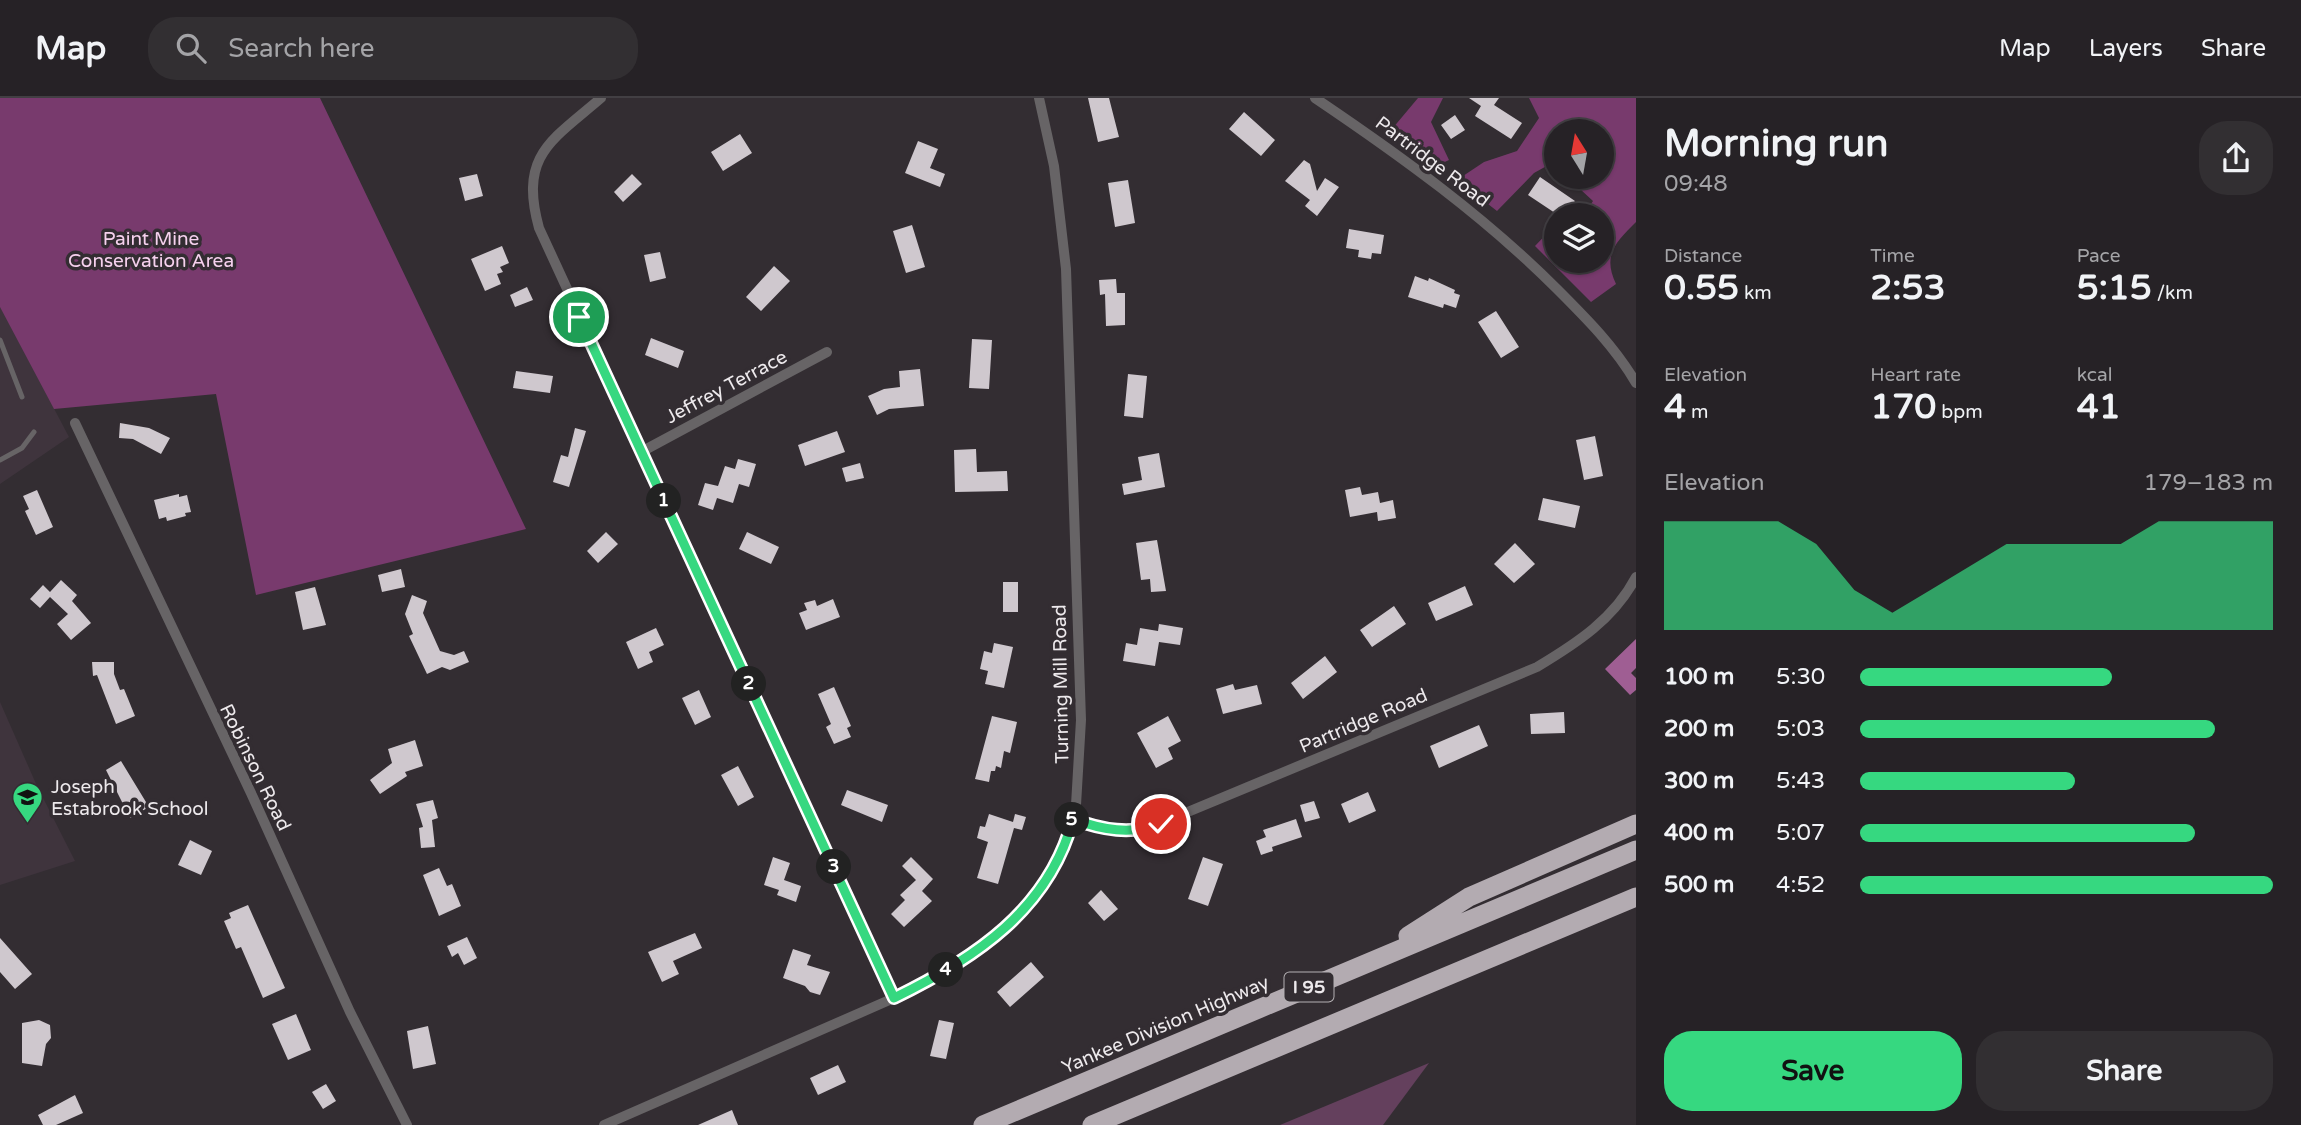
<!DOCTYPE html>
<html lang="en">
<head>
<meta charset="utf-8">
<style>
  body { margin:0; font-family:"Varela Round",sans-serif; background:#322f32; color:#f1f3f6; height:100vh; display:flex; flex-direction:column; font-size:26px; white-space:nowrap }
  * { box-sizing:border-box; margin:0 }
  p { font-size:23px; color:#a4a4a7 }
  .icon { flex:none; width:38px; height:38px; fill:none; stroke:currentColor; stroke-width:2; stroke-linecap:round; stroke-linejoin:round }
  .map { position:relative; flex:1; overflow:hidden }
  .sheet { display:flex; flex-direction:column; background:#262226; width:665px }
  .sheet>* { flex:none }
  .needle { width:46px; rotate:349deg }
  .buttons { position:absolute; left:1544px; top:21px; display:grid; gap:14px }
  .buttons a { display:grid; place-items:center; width:70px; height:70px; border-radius:50%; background:#262226; box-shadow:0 2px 5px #0004,0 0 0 2px #423f43; font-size:35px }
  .pin { position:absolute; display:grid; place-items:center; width:60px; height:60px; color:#fff; margin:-30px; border:4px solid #fff; border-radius:50%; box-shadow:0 2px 7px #0007 }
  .km { position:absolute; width:35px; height:35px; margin:-18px; border-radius:50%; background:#222; color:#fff; font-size:19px; line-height:35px; text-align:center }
  .round { display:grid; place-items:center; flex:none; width:74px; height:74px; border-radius:28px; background:#322f32 }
  .headline { display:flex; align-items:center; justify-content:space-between; height:119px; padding:0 28px }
  h1 { font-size:38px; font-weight:700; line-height:52px }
  .metrics { display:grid; grid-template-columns:repeat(3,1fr); gap:10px; height:119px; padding:7px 28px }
  .metrics div { display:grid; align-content:center }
  .metrics b { font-size:35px; font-weight:700 }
  .metrics small { font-size:19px; font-weight:400 }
  .metrics p { font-size:19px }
  .chart { height:196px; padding:14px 28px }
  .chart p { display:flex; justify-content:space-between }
  .chart svg { width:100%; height:126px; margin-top:7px; fill:#36d880; opacity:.7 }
  .button { display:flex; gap:14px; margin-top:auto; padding:14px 28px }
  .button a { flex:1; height:80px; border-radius:28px; background:#36d880; color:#111; font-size:28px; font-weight:700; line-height:80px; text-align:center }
  .button a+a { background:#322f32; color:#f1f3f6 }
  ul { padding:0 28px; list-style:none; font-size:23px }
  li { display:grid; grid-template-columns:112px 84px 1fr; align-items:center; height:52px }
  li i { height:18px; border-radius:9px; background:#36d880 }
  header { display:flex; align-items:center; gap:42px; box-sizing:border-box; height:98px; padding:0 35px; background:#262226; border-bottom:2px solid #423f43 }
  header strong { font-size:33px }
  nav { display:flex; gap:38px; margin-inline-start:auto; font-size:24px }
  .search { width:490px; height:63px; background:#322f32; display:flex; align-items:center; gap:18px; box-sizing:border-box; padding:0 24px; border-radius:28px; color:#a4a4a7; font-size:26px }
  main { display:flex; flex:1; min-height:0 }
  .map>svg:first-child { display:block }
  .built { fill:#3f343d }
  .green { fill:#64405d }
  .forest { fill:#783a6d }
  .water { fill:#9f5e93 }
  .building { fill:#cfc8ce }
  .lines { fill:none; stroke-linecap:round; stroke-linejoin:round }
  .service { stroke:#676466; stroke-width:5 }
  .minor { stroke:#676466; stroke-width:10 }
  .motorway { stroke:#b3abb1; stroke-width:19 }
  .route-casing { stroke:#fff; stroke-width:14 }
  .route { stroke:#36d880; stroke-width:9 }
  .labels { text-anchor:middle; stroke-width:7; stroke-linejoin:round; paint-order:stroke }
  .shield { fill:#332d32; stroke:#b5b1b4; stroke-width:2 }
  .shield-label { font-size:18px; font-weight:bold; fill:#ede9ec }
  .street-label { font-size:19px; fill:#ede9ec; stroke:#332d32 }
  .park-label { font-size:19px; fill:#f6d1ee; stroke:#332d32 }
  .poi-label { font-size:19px; fill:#ede9ec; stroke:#332d32; text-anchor:start }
</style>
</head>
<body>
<header>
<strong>Map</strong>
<div class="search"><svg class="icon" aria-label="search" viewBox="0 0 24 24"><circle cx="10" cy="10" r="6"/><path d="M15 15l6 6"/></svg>Search here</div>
<nav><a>Map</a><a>Layers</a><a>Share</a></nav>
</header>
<main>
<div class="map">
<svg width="1636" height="1027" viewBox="0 0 1636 1027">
  <rect width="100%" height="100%" fill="#332d32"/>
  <path class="built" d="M0 208 69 339 0 386Z
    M0 604 37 688 75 763 0 787Z"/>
  <path class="green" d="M1429 965 1383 1027H1280Z"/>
  <path class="forest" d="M0 0H320L526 431 256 497 216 296 54 311 0 209Z
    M1418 0H1443L1431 24 1449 62 1436 68 1392 31Z
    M1529 0H1636V124C1616 144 1602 157 1616 186L1591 204 1535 148 1556 126V163H1601V117H1584L1593 103 1567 79H1601V33H1556V68L1552 65 1534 75 1497 113 1457 82 1484 64 1517 53 1539 20Z"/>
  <path class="water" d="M1636 541V570L1631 575 1636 580V592L1630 597 1605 571Z"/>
  <path class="building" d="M1088 0H1109L1119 39 1098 44Z
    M1469 0H1499L1494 7 1522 25 1511 41 1475 18 1481 8Z
    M1244 14 1275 42 1261 58 1229 31Z
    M1455 17 1465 32 1451 41 1441 27Z
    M740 36 752 55 723 73 711 54Z
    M918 43 938 51 930 70 945 76 940 89 905 75Z
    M1304 62 1310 66 1317 93 1325 80 1339 89 1317 118 1305 108 1310 102 1285 83Z
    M477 76 483 98 465 103 459 80Z
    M632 76 642 86 623 104 614 94Z
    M1540 79 1575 103 1565 117H1558L1528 97Z
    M1128 82 1135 125 1115 129 1108 85Z
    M912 127 925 169 906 175 893 133Z
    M1349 131 1384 137 1381 156 1372 155 1371 161 1358 159 1359 152 1346 150Z
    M502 148 509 165 500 169 503 174 497 176 501 186 485 193 471 161Z
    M660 154 666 180 650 184 644 157Z
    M774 168 790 183 761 213 746 199Z
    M1415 178 1428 183 1429 180 1455 192 1454 195 1460 197 1456 210 1444 206 1443 210 1408 199Z
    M1116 181 1117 195H1125V227L1106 228 1105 196 1100 197 1099 182Z
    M527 189 533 202 515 209 510 197Z
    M1496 213 1519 249 1501 260 1478 224Z
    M651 240 684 253 678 270 645 257Z
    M972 241 992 242 989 291 969 290Z
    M920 271 924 308 889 311 877 317 868 298 884 291 900 289 899 273Z
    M516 273 553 278 550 295 513 290Z
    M1128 276 1147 278 1143 320 1124 318Z
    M120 325 149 330 170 340 161 356 133 341 119 340Z
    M575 330 586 333 569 389 553 384 561 357 568 359Z
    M837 333 845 354 805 368 798 347Z
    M1595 338 1603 378 1584 382 1576 342Z
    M976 351 977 374 1007 373 1008 393 955 394 954 352Z
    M1159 355 1165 389 1124 397 1122 386 1142 382 1138 359Z
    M738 361 756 366 749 389 739 386 733 405 717 400 713 412 698 407 705 385 718 388 725 368 735 371Z
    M860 365 864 380 846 384 842 370Z
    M1360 389 1362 397 1378 394 1380 405 1393 402 1396 420 1378 423 1377 414 1350 419 1345 392Z
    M37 392 53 429 36 437 25 413 29 411 23 398Z
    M179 396V399L187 397 191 414 185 415 186 418 167 423 166 419 159 421 154 402Z
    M1543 400 1580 408 1575 430 1538 422Z
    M606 434 618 446 598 465 587 453Z
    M747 434 779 449 771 466 739 451Z
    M1157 442 1166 493 1151 494 1150 481 1141 482 1136 445Z
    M1515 445 1535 466 1514 485 1494 466Z
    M401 471 405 489 382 494 378 477Z
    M61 482 77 497 72 503 91 525 71 542 57 526 68 516 50 499 40 510 30 501 43 487 50 494Z
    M1003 484H1018V514H1003Z
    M1465 488 1473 507 1436 523 1428 505Z
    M315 489 326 527 303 532 295 494Z
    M412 497 427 503 423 515 440 553 454 557 464 553 469 564 450 572 442 569 427 576 409 538 413 536 405 516Z
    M833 501 840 519 806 532 799 515 807 512 804 505 815 502 817 508Z
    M1394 508 1406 526 1372 549 1360 532Z
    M1159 526 1183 530 1180 547 1159 544 1155 568 1123 563 1126 545 1137 547 1140 530 1158 533Z
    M656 530 664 547 649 554 653 564 638 571 626 544Z
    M994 545 1013 549 1004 590 985 586 988 573 980 571 984 553 992 555Z
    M1325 558 1337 574 1303 601 1291 585Z
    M92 564H114V576L120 592 124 591 135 618 116 626 97 577 93 578Z
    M1233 586 1235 592 1257 587 1262 606 1223 616 1216 591Z
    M834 589 851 628 847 630 851 639 834 646 826 629 831 626 818 596Z
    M699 592 711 619 695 627 682 600Z
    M1564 614 1565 635 1531 636 1530 616Z
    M992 618 1017 624 1010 655 1004 653 1001 670 996 668 995 673H991L989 684 975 681Z
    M1168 618 1181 643 1168 650 1173 661 1156 670 1137 635Z
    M1479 627 1488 648 1439 670 1430 648Z
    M415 642 423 668 405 674 407 678 380 696 370 682 392 665 388 651Z
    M121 663 149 709 130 720 106 672Z
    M738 668 754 699 738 708 721 677Z
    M847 692 888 707 882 724 841 707Z
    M1368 694 1376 713 1349 725 1341 706Z
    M433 702 438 720 432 722 435 749 421 750 419 730 423 729 416 706Z
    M1314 703 1320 720 1305 724 1300 707Z
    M989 716 1013 724 1015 716 1026 719 1022 732 1014 730 998 786 977 780 988 744 977 740 980 728 985 729Z
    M1296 721 1302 739 1272 749 1273 753 1261 757 1256 743 1266 739 1263 732Z
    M190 742 212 753 201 777 178 767Z
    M773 759 790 765 784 782 801 788 796 804 777 797 779 792 764 787Z
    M911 759 933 781 922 793 932 803 904 829 891 816 905 802 900 797 916 782 902 768Z
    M1203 759 1223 766 1208 808 1188 801Z
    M439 770 447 788 452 786 461 808 439 818 423 777Z
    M1101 792 1118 811 1104 823 1088 805Z
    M248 807 285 890 263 900 241 849 236 851 224 823 231 820 229 815Z
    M695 835 702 850 673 863 679 876 662 884 648 854Z
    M467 839 477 860 464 867 458 855 452 859 447 848Z
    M0 840 32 876 15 891 0 874Z
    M793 851 811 857 807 867 830 874 820 897 810 894 805 888 783 880Z
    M1031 864 1044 879 1010 909 997 894Z
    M296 916 311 952 288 962 272 926Z
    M39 922 50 927 51 940 46 946 42 968 22 965V925Z
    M939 922 954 925 946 961 930 958Z
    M428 928 436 966 413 971 407 933Z
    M838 967 846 984 818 997 810 980Z
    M326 986 336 1003 323 1011 312 994Z
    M75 997 83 1015 56 1027H43L38 1017Z
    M732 1012 738 1027H698Z"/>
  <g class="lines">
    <path class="service" d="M0 242 22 299
      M0 362 22 350 34 334"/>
    <path class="minor" d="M601 0C551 43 519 57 539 130L894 900
      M1315 0C1401 58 1484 118 1557 191 1587 221 1615 249 1636 285
      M75 325 251 695 350 914 407 1027
      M641 354 827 254
      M1073 721C1099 731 1126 736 1154 728L1537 569C1577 545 1614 521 1636 479
      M604 1027 894 900 960 865 983 849 1020 817 1036 797 1060 756 1076 707 1081 622 1066 171 1054 68 1039 0"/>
    <path class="motorway" d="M1408 838 1469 799 1636 726
      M983 1027 1636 752
      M1092 1027 1636 799"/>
  </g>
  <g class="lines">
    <defs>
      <path id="route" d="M579 219 894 900C974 861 1049 812 1073 721 1102 732 1131 737 1161 726"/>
    </defs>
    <use href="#route" class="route-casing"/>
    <use href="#route" class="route"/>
  </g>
  <defs>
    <symbol id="school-pin" viewBox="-11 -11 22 30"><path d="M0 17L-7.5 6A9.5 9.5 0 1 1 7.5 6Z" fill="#36d880" stroke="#332d32"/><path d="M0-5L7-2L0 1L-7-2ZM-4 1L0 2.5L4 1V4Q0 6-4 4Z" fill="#111"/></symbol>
  </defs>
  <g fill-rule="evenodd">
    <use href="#school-pin" x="10" y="682" width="35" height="47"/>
  </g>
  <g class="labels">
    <rect class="shield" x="1284.5" y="874.5" width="49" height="29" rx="5"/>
    <g class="shield-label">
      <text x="1309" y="895">I 95</text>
    </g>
    <g class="street-label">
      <text transform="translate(1433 63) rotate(37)" y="7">Partridge Road</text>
      <text transform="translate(726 288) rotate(-28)" y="7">Jeffrey Terrace</text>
      <text transform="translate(1060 586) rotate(-91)" y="7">Turning Mill Road</text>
      <text transform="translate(1363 622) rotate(-23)" y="7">Partridge Road</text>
      <text transform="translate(256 669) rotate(64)" y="7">Robinson Road</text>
      <text transform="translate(1165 926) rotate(-23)" y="7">Yankee Division Highway</text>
    </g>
    <g class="park-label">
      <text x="151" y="147">Paint Mine<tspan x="151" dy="22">Conservation Area</tspan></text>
    </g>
    <g class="poi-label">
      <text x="51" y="695">Joseph<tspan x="51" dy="22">Estabrook School</tspan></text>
    </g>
  </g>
</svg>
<div class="buttons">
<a><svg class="needle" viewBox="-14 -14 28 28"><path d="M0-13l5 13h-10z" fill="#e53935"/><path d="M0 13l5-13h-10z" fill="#a4a4a7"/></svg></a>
<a><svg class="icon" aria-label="layers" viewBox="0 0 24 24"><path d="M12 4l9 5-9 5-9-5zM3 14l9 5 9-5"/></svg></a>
</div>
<div class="pin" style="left:579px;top:219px;background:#1e9e55"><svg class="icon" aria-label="arrive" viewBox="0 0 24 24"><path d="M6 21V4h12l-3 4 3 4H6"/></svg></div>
<div class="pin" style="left:1161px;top:726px;background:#d93025"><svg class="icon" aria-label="check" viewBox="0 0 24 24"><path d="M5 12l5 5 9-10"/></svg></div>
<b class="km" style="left:664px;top:403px">1</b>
<b class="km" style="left:749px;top:586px">2</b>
<b class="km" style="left:834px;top:769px">3</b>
<b class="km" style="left:946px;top:872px">4</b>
<b class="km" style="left:1072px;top:722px">5</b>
</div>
<section class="sheet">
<div class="headline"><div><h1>Morning run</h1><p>09:48</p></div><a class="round"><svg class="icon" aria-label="share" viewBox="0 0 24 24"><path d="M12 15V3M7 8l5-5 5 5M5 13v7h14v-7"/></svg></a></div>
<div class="metrics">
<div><p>Distance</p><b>0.55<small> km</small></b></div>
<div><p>Time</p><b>2:53</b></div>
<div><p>Pace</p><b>5:15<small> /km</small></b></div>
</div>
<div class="metrics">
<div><p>Elevation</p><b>4<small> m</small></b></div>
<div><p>Heart rate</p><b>170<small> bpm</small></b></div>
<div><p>kcal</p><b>41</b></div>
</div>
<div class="chart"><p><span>Elevation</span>179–183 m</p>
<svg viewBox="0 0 160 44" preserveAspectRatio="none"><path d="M0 44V6L10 6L20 6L30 6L40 14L50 30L60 38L70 30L80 22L90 14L100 14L110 14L120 14L130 6L140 6L150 6L160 6V44z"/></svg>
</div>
<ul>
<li><b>100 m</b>5:30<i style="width:61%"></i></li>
<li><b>200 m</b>5:03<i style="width:86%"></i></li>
<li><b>300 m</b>5:43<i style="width:52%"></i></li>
<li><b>400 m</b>5:07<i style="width:81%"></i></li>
<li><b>500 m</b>4:52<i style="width:100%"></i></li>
</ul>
<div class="button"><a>Save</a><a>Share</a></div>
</section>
</main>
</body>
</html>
